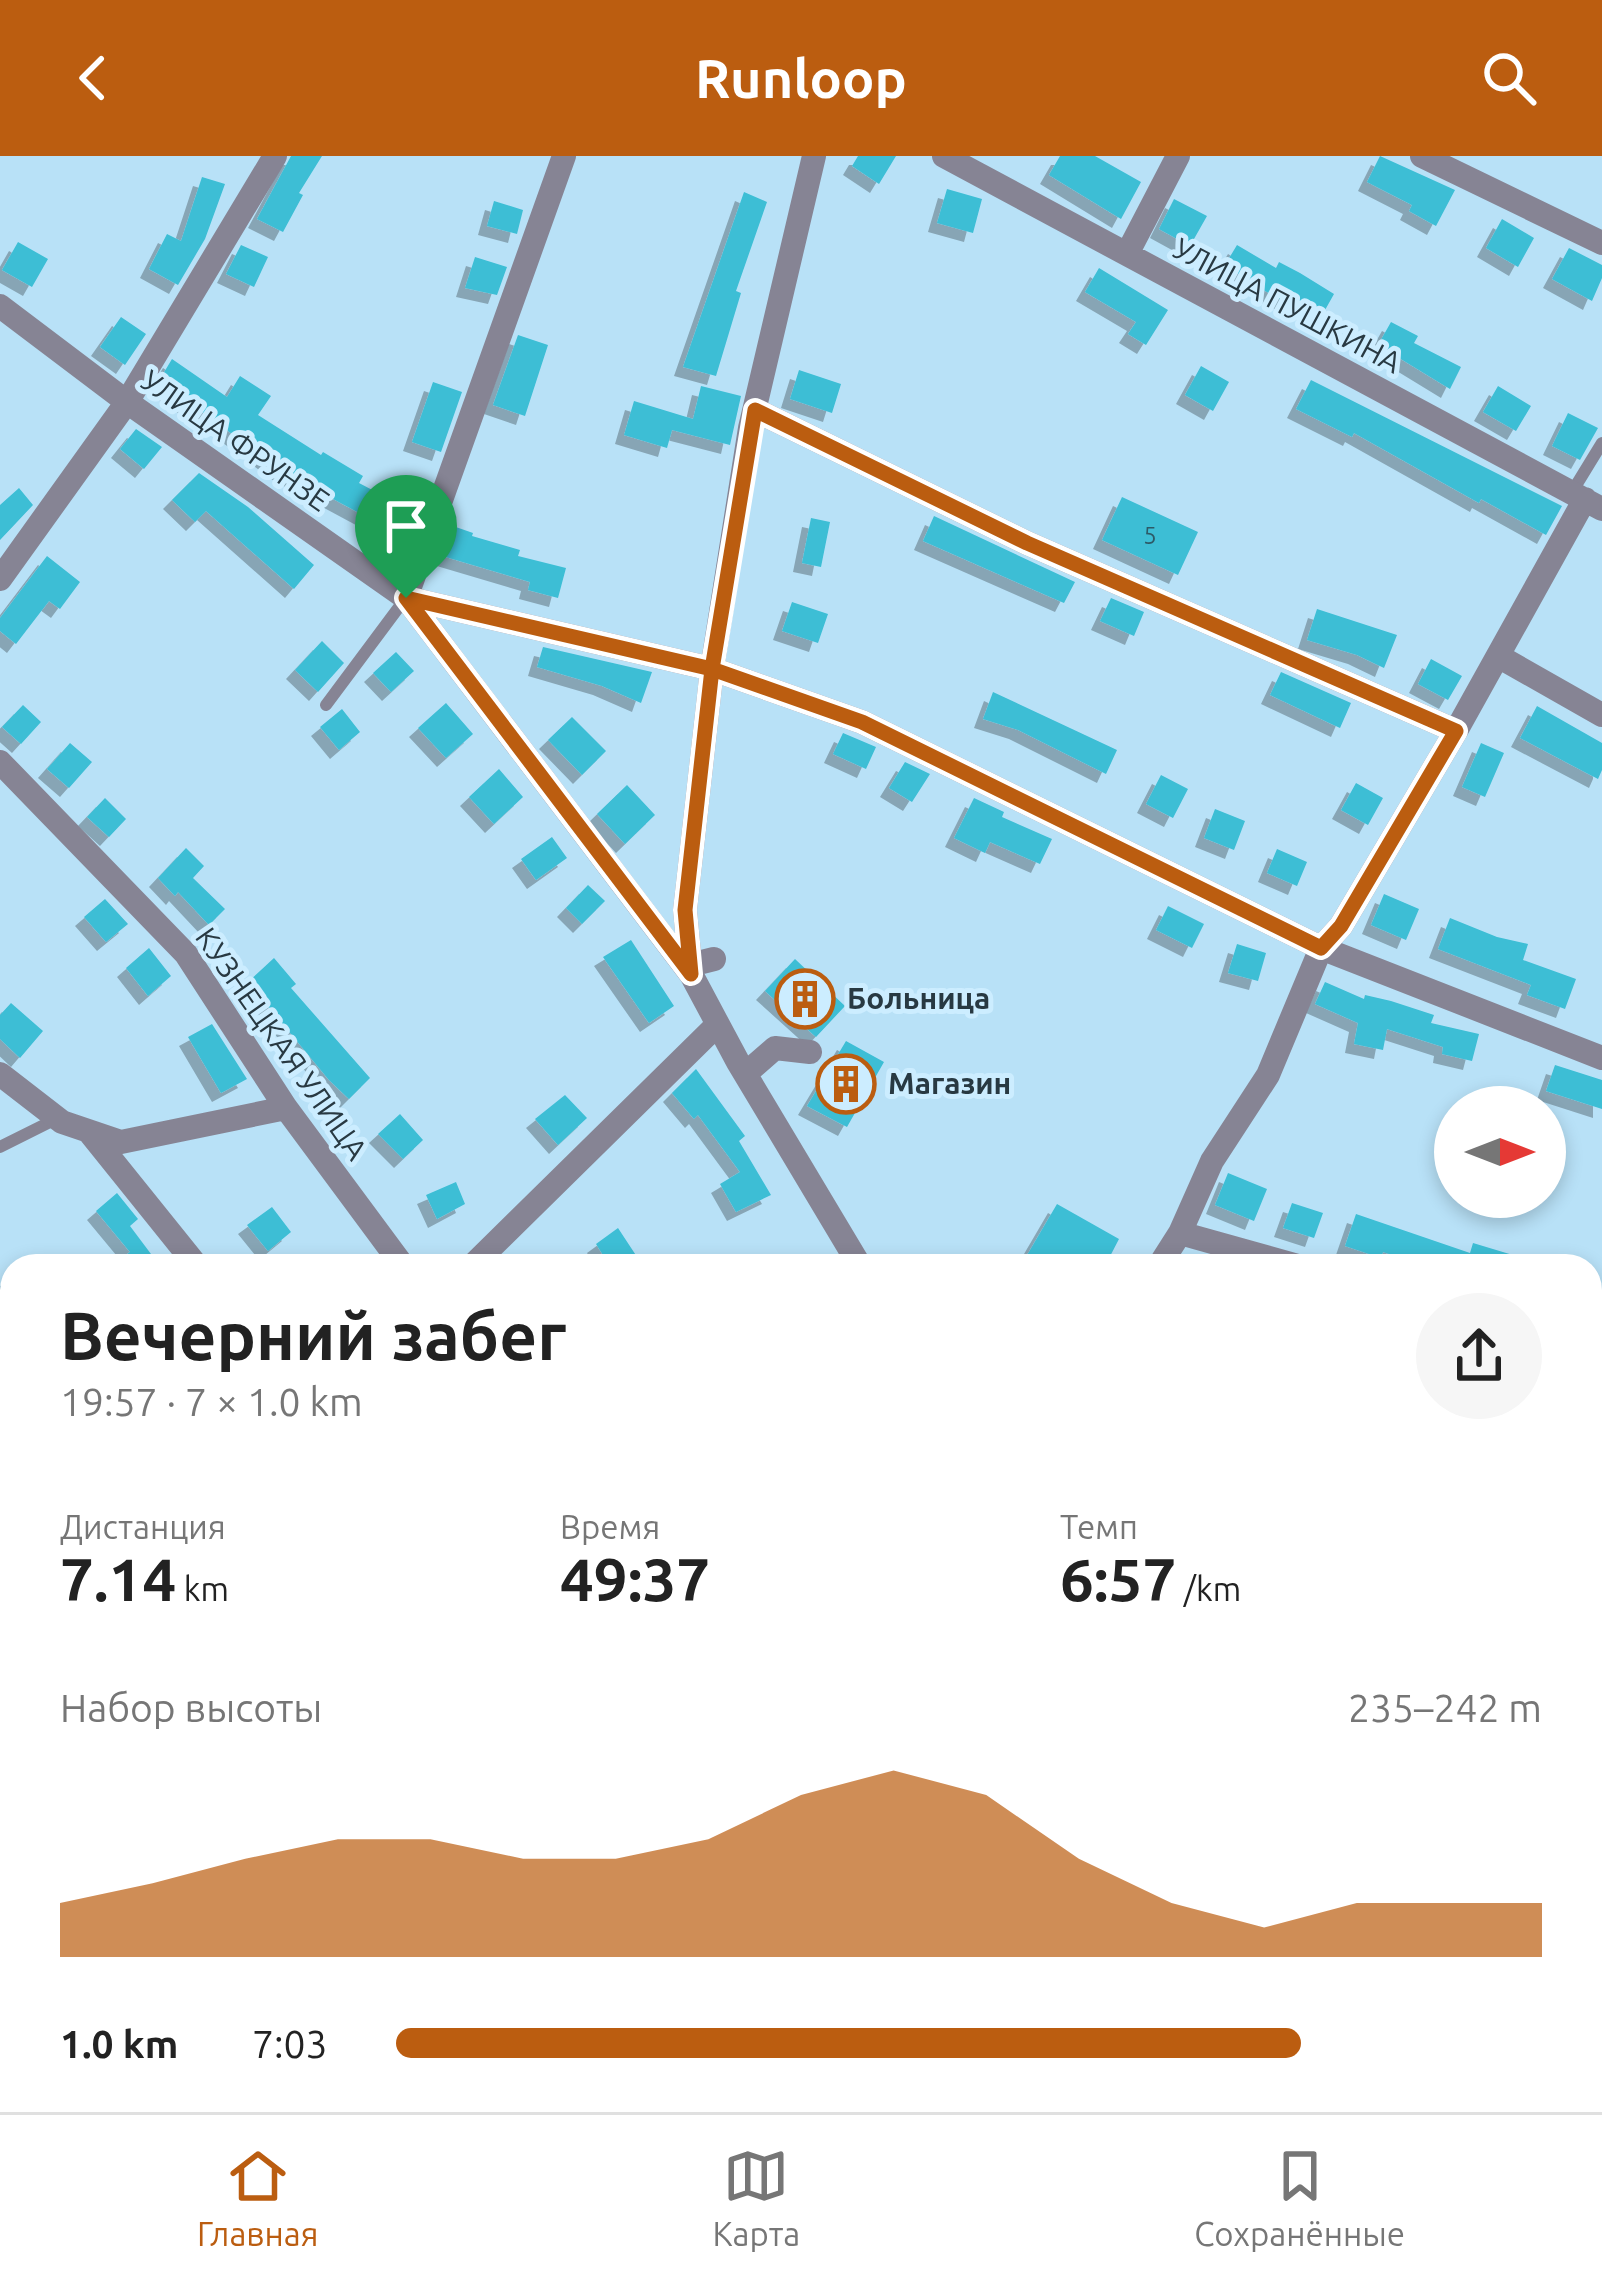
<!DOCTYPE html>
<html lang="ru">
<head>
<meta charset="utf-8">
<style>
  body { margin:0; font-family:Ubuntu,sans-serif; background:#f6f6f6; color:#222; height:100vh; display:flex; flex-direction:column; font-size:45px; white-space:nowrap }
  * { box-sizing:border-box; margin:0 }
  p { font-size:39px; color:#767676 }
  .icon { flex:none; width:66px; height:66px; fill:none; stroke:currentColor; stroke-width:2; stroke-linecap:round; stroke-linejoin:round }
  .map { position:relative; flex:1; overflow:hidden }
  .details { position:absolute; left:0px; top:1098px; width:1602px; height:858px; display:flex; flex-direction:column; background:#fff; border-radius:36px 36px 0 0; box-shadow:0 6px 18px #0003 }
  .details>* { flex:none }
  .needle { width:78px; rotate:90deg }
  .buttons { position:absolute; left:1434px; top:930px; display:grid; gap:24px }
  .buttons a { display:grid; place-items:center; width:132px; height:132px; border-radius:50%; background:#fff; box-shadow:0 6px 18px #0003; font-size:60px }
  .pin { position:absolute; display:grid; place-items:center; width:102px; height:102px; color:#fff; margin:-123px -51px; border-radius:50% 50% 50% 0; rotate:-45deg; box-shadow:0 0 12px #0007 }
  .pin .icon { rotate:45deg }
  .round { display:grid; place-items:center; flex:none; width:126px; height:126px; border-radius:63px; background:#f6f6f6 }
  .summary { display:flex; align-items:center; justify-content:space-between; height:204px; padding:0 60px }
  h1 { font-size:66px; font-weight:600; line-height:90px }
  .metrics { display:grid; grid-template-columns:repeat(3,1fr); gap:18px; height:204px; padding:12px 60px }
  .metrics div { display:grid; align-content:center }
  .metrics b { font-size:60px; font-weight:600 }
  .metrics small { font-size:33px; font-weight:400 }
  .metrics p { font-size:33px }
  .chart { height:336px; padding:24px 60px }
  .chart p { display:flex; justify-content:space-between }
  .chart svg { width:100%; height:216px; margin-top:12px; fill:#bb5d10; opacity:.7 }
  ul { padding:0 60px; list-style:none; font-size:39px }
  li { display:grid; grid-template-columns:192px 144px 1fr; align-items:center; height:90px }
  li i { height:30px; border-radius:15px; background:#bb5d10 }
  header { display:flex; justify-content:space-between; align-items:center; height:156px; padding:0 60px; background:#bb5d10; color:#fff; font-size:54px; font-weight:600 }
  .dock { display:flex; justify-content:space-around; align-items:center; height:168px; border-top:3px solid #e0e0e0; background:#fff; font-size:33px; color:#767676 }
  .dock a { display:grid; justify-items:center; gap:6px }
  .dock .on { color:#bb5d10 }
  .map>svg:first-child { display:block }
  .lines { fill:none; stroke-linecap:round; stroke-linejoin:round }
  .stream { stroke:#3d88ab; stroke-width:6 }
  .building { fill:#3cbed5; filter:url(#shadow) }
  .service { stroke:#868494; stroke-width:12 }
  .minor { stroke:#868494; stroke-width:24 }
  .route-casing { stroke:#fff; stroke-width:24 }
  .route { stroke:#bb5d10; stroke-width:15 }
  .labels { text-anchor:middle; stroke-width:10; stroke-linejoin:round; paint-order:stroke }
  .number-label { font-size:24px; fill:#2d5a67 }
  .street-label { font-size:30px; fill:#283942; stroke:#ccedff }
  .poi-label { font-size:30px; font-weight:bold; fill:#283942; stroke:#ccedff; text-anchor:start }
</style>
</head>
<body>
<header><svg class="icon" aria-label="back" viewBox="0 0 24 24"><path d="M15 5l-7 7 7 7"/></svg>Runloop<svg class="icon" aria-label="search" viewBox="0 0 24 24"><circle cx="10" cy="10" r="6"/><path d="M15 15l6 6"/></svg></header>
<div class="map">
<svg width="1602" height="1956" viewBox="0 0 1602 1956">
  <defs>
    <filter id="shadow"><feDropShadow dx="-9" dy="9" stdDeviation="0" flood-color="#0004"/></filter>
  </defs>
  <rect width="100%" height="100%" fill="#b8e1f7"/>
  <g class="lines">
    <path class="stream" d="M0 1133 12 1149
      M428 1944 438 1956"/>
  </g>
  <path class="building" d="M291 0H322L299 37 303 39 283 76 257 63Z
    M858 0H896L879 28 852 10Z
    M1060 0H1095L1141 26 1121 63 1049 19Z
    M1380 0 1455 34 1436 70 1409 55 1412 49 1367 26Z
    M202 21 225 28 205 83 178 129 149 113 167 78 181 85Z
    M947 33 982 43 973 77 937 67Z
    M744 36 767 46 736 135 741 137 716 220 683 211Z
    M1174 43 1207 60 1190 90 1159 73Z
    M494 45 523 54 517 78 487 70Z
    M1502 63 1534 82 1518 111 1486 92Z
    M18 86 48 103 32 131 2 114Z
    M241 89 268 101 254 131 226 118Z
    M1237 89 1276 112 1279 106 1300 117 1334 138 1320 163 1265 135 1225 109Z
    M1569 92 1602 109V122L1592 145 1552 123Z
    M475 101 507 111 497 139 465 132Z
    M1099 112 1168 154 1146 189 1128 178 1136 166 1085 136Z
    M121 161 146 178 125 209 100 191Z
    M1391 166 1418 180 1414 187 1461 211 1450 233 1378 189Z
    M518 179 548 189 525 260 493 249Z
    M172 203 227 241 240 220 271 240 258 259 321 299 323 296 363 320 359 327 416 357 402 380 283 316 189 246 187 248 157 228Z
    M1201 210 1229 226 1213 255 1185 239Z
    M799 214 841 228 832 257 790 243Z
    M1311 224 1562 350 1546 379 1481 343 1479 347 1354 277 1352 281 1296 253Z
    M433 226 462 236 441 296 412 286Z
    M701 230 741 240 730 289 672 274 667 292 624 279 634 245 693 263Z
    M1498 230 1531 250 1516 275 1483 256Z
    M1568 257 1598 272 1580 304 1552 290Z
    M136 273 162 291 144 313 120 293Z
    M199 317 248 351 314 409 294 433 206 355 195 366 172 344Z
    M19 332 33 349 0 384V349Z
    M1122 341 1198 376 1178 419 1102 384Z
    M934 360 1075 426 1064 447 923 385Z
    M811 362 830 366 821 411 802 407Z
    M450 369 473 377 472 380 520 394 518 400 566 412 558 442 528 434 530 426 439 399Z
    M47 400 80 426 60 453 49 445 16 488 0 475V462Z
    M1111 442 1144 456 1134 480 1100 465Z
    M792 446 828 458 818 487 782 475Z
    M1317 453 1397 479 1384 512 1357 499 1307 484Z
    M322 485 344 507 318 536 295 514Z
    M543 491 652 516 641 547 602 530 537 511Z
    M396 496 414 515 391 536 373 517Z
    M1431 503 1462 520 1448 544 1418 528Z
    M1281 516 1351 547 1340 572 1270 539Z
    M993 536 1117 594 1106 618 1018 574 983 563Z
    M446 547 473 578 446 602 418 572Z
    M23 549 41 566 21 588 2 571Z
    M1537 550 1602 587V614L1598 623 1520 582Z
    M342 553 360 576 339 594 320 571Z
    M572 561 606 595 582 619 548 584Z
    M843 577 876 591 866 613 833 598Z
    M70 587 92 606 69 632 47 613Z
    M1481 587 1504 597 1485 641 1462 631Z
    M905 606 930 618 912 646 889 632Z
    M499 613 523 641 494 668 469 641Z
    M1161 619 1188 633 1173 662 1146 648Z
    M1356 627 1383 642 1368 669 1341 654Z
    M627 629 655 659 625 688 597 658Z
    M105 642 126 663 109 681 87 661Z
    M974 642 1004 656 1002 661 1052 683 1040 708 990 686 985 697 954 682Z
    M1215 653 1245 665 1234 694 1204 682Z
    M552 681 567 702 536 724 521 703Z
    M186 692 204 710 193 722 225 753 209 769 178 736 175 740 158 722Z
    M1277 693 1307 706 1297 730 1267 717Z
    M588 729 605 745 582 768 566 752Z
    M1384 738 1419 753 1406 784 1371 769Z
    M105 743 128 768 106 786 84 761Z
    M1168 750 1204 768 1192 792 1156 774Z
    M1450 762 1497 781 1528 788 1523 804 1576 823 1565 853 1527 839 1531 829 1438 793Z
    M631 784 674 850 649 867 603 801Z
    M1237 788 1266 797 1258 825 1228 817Z
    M149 792 171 820 148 840 126 812Z
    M274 802 296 828 291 832 370 922 349 943 329 924 248 826Z
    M795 803 845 850 816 881 765 835Z
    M1325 826 1364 843 1365 839 1391 845 1434 859 1431 867 1479 878 1472 905 1442 898 1443 891 1387 873 1383 894 1354 888 1358 867 1315 848Z
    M11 847 43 875 20 902 0 883V859Z
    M212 868 247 923 221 937 188 881Z
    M846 885 884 906 847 971 807 950Z
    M1555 909 1602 924V953L1546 935Z
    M696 913 745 980 739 985 771 1039 736 1056 720 1028 740 1016 698 959 694 963 672 937Z
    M565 939 587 962 558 989 535 963Z
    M400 958 423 984 403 1003 378 978Z
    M1228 1017 1267 1033 1254 1065 1215 1049Z
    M456 1026 465 1048 437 1063 426 1039Z
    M117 1037 138 1063 130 1070 160 1110H111L130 1096 96 1055Z
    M1292 1047 1323 1057 1314 1082 1283 1072Z
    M1057 1048 1119 1083 1105 1110H1042L1026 1101Z
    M272 1051 291 1076 268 1095 247 1069Z
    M1356 1058 1470 1097 1473 1087 1536 1106 1535 1110H1425L1383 1096 1381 1102 1345 1090Z
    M618 1072 643 1110H610L596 1088Z"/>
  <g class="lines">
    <path class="service" d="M1572 336 1602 287
      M326 549 405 443
      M0 991 56 963
      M10 1927 12 1925
      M844 1956 866 1944"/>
    <path class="minor" d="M564 0 406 442 712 513 862 566 1321 792 1602 902
      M814 0 750 272 712 513 685 754 691 818 738 906 860 1110
      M944 0 1602 353
      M1422 0 1602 87
      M1127 98 1178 0
      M0 150 127 246 406 442 690 817
      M755 254 1027 387 1456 575
      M0 423 127 246 275 0
      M1498 500 1602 559
      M0 606 186 798 286 952 403 1110
      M690 809 714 803
      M0 918 62 966 121 986 286 952
      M745 918 775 892 810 896
      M90 977 197 1110
      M1180 1077 1298 1110
      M472 1110 717 869
      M1159 1110 1180 1077 1212 1005 1268 919 1321 792 1341 770 1456 575 1585 343
      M1590 1191 1602 1194
      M0 1436 12 1450
      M1590 1466 1602 1469
      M0 1670 12 1657
      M1590 1712 1602 1731
      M0 1767 12 1783
      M134 1944 143 1956
      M287 1944 297 1956
      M943 1944 949 1956
      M1284 1944 1290 1956
      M697 1956 709 1944"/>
  </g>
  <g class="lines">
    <defs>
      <path id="route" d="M406 442 691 818 685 754 712 513 862 566 1321 792 1341 770 1456 575 1027 387 755 254 712 513 406 442"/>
    </defs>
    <use href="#route" class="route-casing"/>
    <use href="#route" class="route"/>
  </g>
  <defs>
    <symbol id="building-ring" viewBox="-11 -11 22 22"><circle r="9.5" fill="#ccedff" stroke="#bb5d10" stroke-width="1.5"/><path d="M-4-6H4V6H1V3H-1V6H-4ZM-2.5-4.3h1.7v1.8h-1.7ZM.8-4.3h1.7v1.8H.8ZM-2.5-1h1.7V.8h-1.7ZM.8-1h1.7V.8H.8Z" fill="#bb5d10"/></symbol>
  </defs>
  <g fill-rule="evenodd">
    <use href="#building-ring" x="772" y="810" width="66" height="66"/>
    <use href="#building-ring" x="813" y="895" width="66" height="66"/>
  </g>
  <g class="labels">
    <g class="number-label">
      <text x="1150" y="388">5</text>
    </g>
    <g class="street-label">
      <text transform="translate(1287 150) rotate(28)" y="10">УЛИЦА ПУШКИНА</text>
      <text transform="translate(235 285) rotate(35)" y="10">УЛИЦА ФРУНЗЕ</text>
      <text transform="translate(281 888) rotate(55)" y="10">КУЗНЕЦКАЯ УЛИЦА</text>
    </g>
    <g class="poi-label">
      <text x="847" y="853">Больница</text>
      <text x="888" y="938">Магазин</text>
    </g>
  </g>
</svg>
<div class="buttons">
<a><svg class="needle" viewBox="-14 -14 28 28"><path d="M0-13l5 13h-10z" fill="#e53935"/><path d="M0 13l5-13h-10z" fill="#767676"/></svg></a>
</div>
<div class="pin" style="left:406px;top:442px;background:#1e9e55"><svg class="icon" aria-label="arrive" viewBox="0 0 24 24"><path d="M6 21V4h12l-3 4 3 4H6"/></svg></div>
<section class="details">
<div class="summary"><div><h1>Вечерний забег</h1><p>19:57 · 7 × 1.0 km</p></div><a class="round"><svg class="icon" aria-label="share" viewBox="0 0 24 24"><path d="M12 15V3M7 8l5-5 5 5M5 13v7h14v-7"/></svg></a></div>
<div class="metrics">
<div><p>Дистанция</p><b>7.14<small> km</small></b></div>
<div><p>Время</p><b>49:37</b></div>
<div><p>Темп</p><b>6:57<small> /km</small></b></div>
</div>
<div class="chart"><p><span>Набор высоты</span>235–242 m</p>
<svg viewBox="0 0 160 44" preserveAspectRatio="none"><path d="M0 44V33L10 29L20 24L30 20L40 20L50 24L60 24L70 20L80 11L90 6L100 11L110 24L120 33L130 38L140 33L150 33L160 33V44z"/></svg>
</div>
<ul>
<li><b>1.0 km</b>7:03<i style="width:79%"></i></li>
</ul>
</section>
</div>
<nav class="dock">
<a class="on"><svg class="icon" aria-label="home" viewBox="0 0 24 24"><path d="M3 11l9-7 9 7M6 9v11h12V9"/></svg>Главная</a>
<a><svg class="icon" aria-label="map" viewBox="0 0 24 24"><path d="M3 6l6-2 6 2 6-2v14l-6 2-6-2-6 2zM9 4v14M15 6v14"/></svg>Карта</a>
<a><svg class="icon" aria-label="saved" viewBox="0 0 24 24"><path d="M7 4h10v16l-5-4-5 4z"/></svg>Сохранённые</a>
</nav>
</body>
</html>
